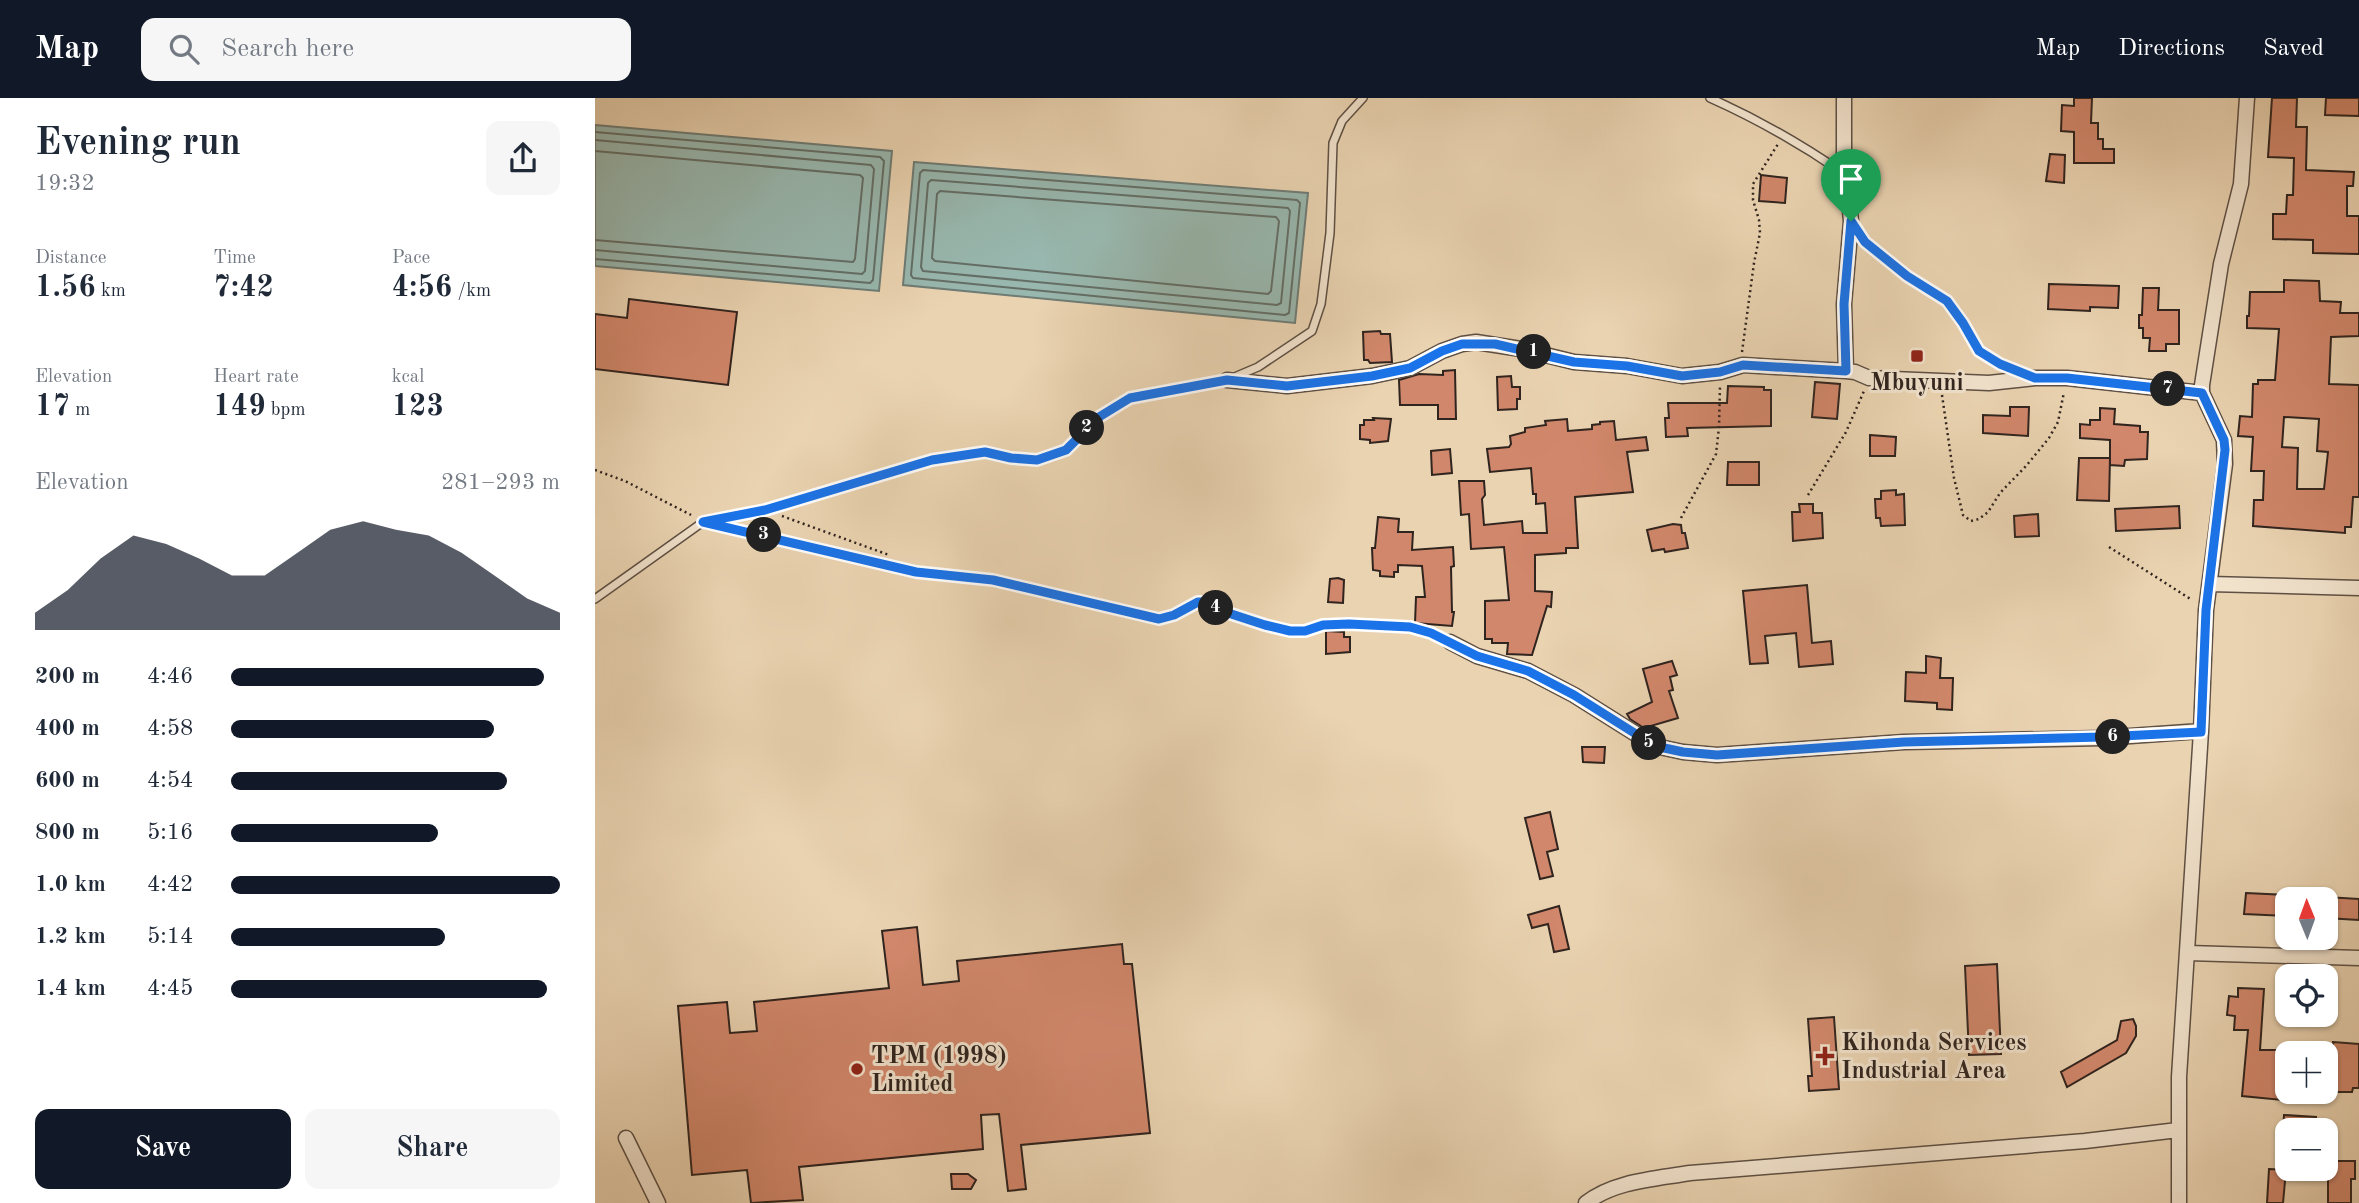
<!DOCTYPE html>
<html lang="en">
<head>
<meta charset="utf-8">
<style>
  body { margin:0; font-family:"Old Standard TT",serif; background:#f6f6f7; color:#1f2937; height:100vh; display:flex; flex-direction:column; font-size:26px; white-space:nowrap }
  * { box-sizing:border-box; margin:0 }
  p { font-size:23px; color:#747a83 }
  .icon { flex:none; width:38px; height:38px; fill:none; stroke:currentColor; stroke-width:2; stroke-linecap:round; stroke-linejoin:round }
  .map { position:relative; flex:1; overflow:hidden }
  .drawer { display:flex; flex-direction:column; background:#fff; width:595px }
  .drawer>* { flex:none }
  .needle { width:46px; rotate:359deg }
  .tools { position:absolute; left:1680px; top:789px; display:grid; gap:14px }
  .tools a { display:grid; place-items:center; width:63px; height:63px; border-radius:14px; background:#fff; box-shadow:0 2px 5px #0004; font-size:35px }
  .pin { position:absolute; display:grid; place-items:center; width:60px; height:60px; color:#fff; margin:-72px -30px; border-radius:50% 50% 50% 0; rotate:-45deg; box-shadow:0 0 7px #0007 }
  .pin .icon { rotate:45deg }
  .km { position:absolute; width:35px; height:35px; margin:-18px; border-radius:50%; background:#222; color:#fff; font-size:19px; line-height:35px; text-align:center }
  .round { display:grid; place-items:center; flex:none; width:74px; height:74px; border-radius:14px; background:#f6f6f7 }
  .summary { display:flex; align-items:center; justify-content:space-between; height:119px; padding:0 35px }
  h1 { font-size:38px; font-weight:700; line-height:52px }
  .metrics { display:grid; grid-template-columns:repeat(3,1fr); gap:10px; height:119px; padding:7px 35px }
  .metrics div { display:grid; align-content:center }
  .metrics b { font-size:30px; font-weight:700 }
  .metrics small { font-size:19px; font-weight:400 }
  .metrics p { font-size:19px }
  .chart { height:196px; padding:14px 35px }
  .chart p { display:flex; justify-content:space-between }
  .chart svg { width:100%; height:126px; margin-top:7px; fill:#111827; opacity:.7 }
  .primary-button { display:flex; gap:14px; margin-top:auto; padding:14px 35px }
  .primary-button a { flex:1; height:80px; border-radius:14px; background:#111827; color:#fff; font-size:28px; font-weight:700; line-height:80px; text-align:center }
  .primary-button a+a { background:#f6f6f7; color:#1f2937 }
  ul { padding:0 35px; list-style:none; font-size:23px }
  li { display:grid; grid-template-columns:112px 84px 1fr; align-items:center; height:52px }
  li i { height:18px; border-radius:9px; background:#111827 }
  header { display:flex; align-items:center; gap:42px; box-sizing:border-box; height:98px; padding:0 35px; background:#111827; color:#fff }
  header strong { font-size:33px }
  nav { display:flex; gap:38px; margin-inline-start:auto; font-size:24px }
  .search { width:490px; height:63px; background:#f6f6f7; display:flex; align-items:center; gap:18px; box-sizing:border-box; padding:0 24px; border-radius:14px; color:#747a83; font-size:26px }
  main { display:flex; flex:1; min-height:0 }
  .map>svg:first-child { display:block }
  .water { fill:#98b7ae; stroke:#6e7c75; stroke-width:2 }
  .lines { fill:none; stroke-linecap:round; stroke-linejoin:round }
  .shore { stroke:#646e66; stroke-width:2 }
  .building { fill:#d1876b; stroke:#30241f; stroke-width:2; fill-rule:evenodd }
  .service-casing { stroke:#5e5044; stroke-width:10 }
  .minor-casing { stroke:#5e5044; stroke-width:17 }
  .path { stroke:#30241f; stroke-width:2.5; stroke-dasharray:2 3.5; stroke-linecap:butt }
  .service { stroke:#f1e2cc; stroke-width:7 }
  .minor { stroke:#f1e2cc; stroke-width:14 }
  .route-casing { stroke:#fff; stroke-width:14 }
  .route { stroke:#1a73e8; stroke-width:9 }
  .poi-dot { fill:#8f2418; stroke:#f1e2cc; stroke-width:2.5 }
  .labels { text-anchor:middle; stroke-width:6; stroke-linejoin:round; paint-order:stroke }
  .poi-label { font-size:24px; font-weight:bold; fill:#30241f; stroke:#f1e2cc; text-anchor:start }
</style>
</head>
<body>
<header>
<strong>Map</strong>
<div class="search"><svg class="icon" aria-label="search" viewBox="0 0 24 24"><circle cx="10" cy="10" r="6"/><path d="M15 15l6 6"/></svg>Search here</div>
<nav><a>Map</a><a>Directions</a><a>Saved</a></nav>
</header>
<main>
<section class="drawer">
<div class="summary"><div><h1>Evening run</h1><p>19:32</p></div><a class="round"><svg class="icon" aria-label="share" viewBox="0 0 24 24"><path d="M12 15V3M7 8l5-5 5 5M5 13v7h14v-7"/></svg></a></div>
<div class="metrics">
<div><p>Distance</p><b>1.56<small> km</small></b></div>
<div><p>Time</p><b>7:42</b></div>
<div><p>Pace</p><b>4:56<small> /km</small></b></div>
</div>
<div class="metrics">
<div><p>Elevation</p><b>17<small> m</small></b></div>
<div><p>Heart rate</p><b>149<small> bpm</small></b></div>
<div><p>kcal</p><b>123</b></div>
</div>
<div class="chart"><p><span>Elevation</span>281–293 m</p>
<svg viewBox="0 0 160 44" preserveAspectRatio="none"><path d="M0 44V38L10 30L20 19L30 11L40 14L50 19L60 25L70 25L80 17L90 9L100 6L110 9L120 11L130 17L140 25L150 33L160 38V44z"/></svg>
</div>
<ul>
<li><b>200 m</b>4:46<i style="width:95%"></i></li>
<li><b>400 m</b>4:58<i style="width:80%"></i></li>
<li><b>600 m</b>4:54<i style="width:84%"></i></li>
<li><b>800 m</b>5:16<i style="width:63%"></i></li>
<li><b>1.0 km</b>4:42<i style="width:100%"></i></li>
<li><b>1.2 km</b>5:14<i style="width:65%"></i></li>
<li><b>1.4 km</b>4:45<i style="width:96%"></i></li>
</ul>
<div class="primary-button"><a>Save</a><a>Share</a></div>
</section>
<div class="map">
<svg width="1764" height="1105" viewBox="0 0 1764 1105">
  <rect width="100%" height="100%" fill="#ead3b1"/>
  <filter id="stains"><feTurbulence type="fractalNoise" baseFrequency=".00286" numOctaves="4"/><feColorMatrix values="0 0 0 0 .2 0 0 0 0 .09 0 0 0 0 .02 0 0 0 .5 -.17"/></filter>
  <radialGradient id="worn" r=".72"><stop offset=".6" stop-color="#630" stop-opacity="0"/><stop offset="1" stop-color="#630" stop-opacity=".3"/></radialGradient>
  <path class="water" d="M0 27 297 53 284 193 0 168Z
    M319 64 713 95 700 225 308 187Z"/>
  <g class="lines">
    <path class="shore" d="M0 34 285 59 289 63 278 182 275 185 0 161
      M0 42 276 67 279 71 270 173 267 176 0 152
      M0 53 265 77 268 80 260 161 258 164 0 142
      M328 72 702 102 705 105 694 215 690 217 318 180 316 177 325 75Z
      M336 82 693 110 695 113 686 205 682 207 328 173 326 169 333 85Z
      M345 93 681 119 684 123 676 193 673 196 340 163 337 160 342 96Z"/>
  </g>
  <path class="building" d="M1479 0H1497L1496 25H1503V41H1508V51H1519V65H1479V34L1466 33 1467 7 1479 8Z
    M1677 0H1702L1701 29H1712L1711 72 1759 74 1758 88H1752V118H1764V156L1718 155V142L1678 141V116H1691L1692 97H1698L1699 60 1673 59Z
    M1731 0H1764V18L1730 17Z
    M1455 56 1470 57 1469 85 1451 83Z
    M1166 77 1192 80 1190 105 1164 103Z
    M1689 182 1724 183 1725 203 1746 204 1745 215H1764V238L1736 239 1734 286 1764 287V399H1758L1756 429H1750V435L1658 428 1659 402H1668L1669 373H1656L1658 339 1643 338 1645 318 1657 319 1658 286H1663V282H1680L1684 231 1652 230V218H1654L1655 194H1689ZM1689 319 1724 321 1722 353 1733 354 1729 391H1702L1703 350 1687 349Z
    M1454 186 1524 188 1523 210 1495 209V213L1453 211Z
    M1548 190H1564L1563 212H1584V246H1571V253H1554L1555 240H1548V230H1544V217H1547Z
    M34 201 142 214 133 287 0 271V216L32 220Z
    M785 233 786 236H795L797 264 775 265 773 262H769L768 234Z
    M860 272 861 321H843V307H805L804 282 824 276 848 277V273Z
    M916 278 917 289H925V301H922V311L903 312 902 279Z
    M1220 284 1245 286 1242 321 1217 319Z
    M1133 288 1169 289V292H1176V328L1092 330 1093 338 1071 339 1070 320H1074L1073 305H1132Z
    M1415 309H1434L1433 338 1388 335V317L1415 318Z
    M1505 310 1520 311 1519 326 1545 328V334H1553L1552 361 1530 362 1529 368 1515 367V342L1485 340V326L1495 327V322H1505Z
    M778 320 796 321 793 343 775 345V342L765 341V327H769V322H779Z
    M972 321 973 333 997 331V327L1005 326V324L1019 323 1021 342 1051 339 1053 352 1032 354 1038 394 980 399 983 450H971V455L940 457V493L957 494 956 509 952 508 937 557 912 556 913 545H897V541H890V503L914 502 909 449 876 451 874 416 866 417 864 383H889L890 397 887 401 889 427 927 423 928 435H952L950 405 941 406V396H938L936 370 895 374 892 351 914 349 916 346 915 338 930 334V330L951 327 950 323Z
    M1275 337 1301 339 1300 358H1275Z
    M855 351 857 375 837 377 836 353Z
    M1484 360H1515L1514 403 1482 402Z
    M1133 364H1164V387H1132Z
    M1301 392V397L1309 396 1310 427 1286 428 1285 420H1281L1280 401H1286V393Z
    M1204 406H1218V415H1227L1228 440 1198 443 1197 414H1205Z
    M1584 408 1585 430 1521 433 1520 411Z
    M1443 416 1444 438 1420 439 1419 418Z
    M783 419 804 421 803 434H818L817 452 858 449 859 468 856 469 857 514H859L857 528 820 525 821 499H830L827 468 803 467V474H799V479L785 478V473L778 472 777 450H780Z
    M1078 426 1086 427 1087 435H1090L1093 450 1070 454 1069 451 1057 453 1052 432Z
    M743 480 749 482 748 505 733 504 735 481Z
    M1212 487 1217 545 1236 543 1238 566 1204 569 1201 535 1170 538 1173 565 1155 566 1148 493Z
    M731 533 749 534V539H755V554L731 556Z
    M1331 558 1346 560 1345 580H1358L1357 612 1342 611V605L1310 603 1311 574 1331 575Z
    M1077 563 1082 577 1075 579 1078 592 1074 593 1083 620 1049 630 1035 621 1032 616 1057 604 1048 571Z
    M987 649H1010L1009 665 988 664Z
    M955 714 963 751 952 754 958 778 945 781 930 720Z
    M1651 795 1692 797V818L1649 816Z
    M1731 799 1764 801V822L1731 820Z
    M964 808 974 851 959 854 953 826 937 830 933 817Z
    M322 829 328 887 364 883 362 863 527 846 529 866H537L555 1035 426 1047 431 1091 413 1093 404 1016 386 1017 388 1051 204 1069 208 1102 156 1105 152 1072 97 1077 83 908 132 904 135 935 162 933 159 904 294 890 287 833Z
    M1402 866 1406 956 1374 957 1370 868Z
    M1643 890 1669 891 1665 952H1692V994H1687V1002L1647 998 1653 932H1639L1640 918 1632 917 1634 898 1643 899Z
    M1239 919 1244 991 1214 993 1213 978H1217L1213 921Z
    M1538 921 1541 928V938L1531 955 1472 989 1466 974 1522 942 1526 923Z
    M1738 944 1764 946V990H1758L1757 994H1736Z
    M1689 1017 1721 1019V1032H1688Z
    M1733 1063H1760V1081H1756V1105H1733Z
    M1674 1071 1691 1072 1688 1105H1672Z
    M356 1076H373L381 1082 376 1091H357Z"/>
  <g class="lines">
    <defs>
      <path id="service" d="M1115 0C1162 21 1206 46 1248 75
        M0 501 108 424 170 412 337 362 390 354 416 360 442 362 471 352 504 319 535 300 630 283 663 269 717 233 726 206 735 135 738 45 747 23 768 0"/>
      <path id="minor" d="M1249 0V76L1253 93 1256 123 1249 206 1251 273 1260 274 1274 280 1394 285 1440 280H1472L1607 295
        M632 282 692 288 777 278 815 270 847 253 867 246 881 244 926 251 979 264 1032 268 1087 278 1125 274 1148 267 1251 273
        M1615 486 1764 490
        M855 544 882 558 933 573 979 597 1060 648 1088 654 1122 657 1309 644 1507 640 1606 633
        M1593 855 1764 860
        M31 1040 63 1105
        M991 1105C1019 1083 1060 1081 1095 1075L1490 1043 1583 1032
        M1584 1105V979L1606 633 1611 512 1630 366 1629 342 1607 295V287L1626 166 1646 86 1652 0"/>
    </defs>
    <use href="#service" class="service-casing"/>
    <use href="#minor" class="minor-casing"/>
    <path class="path" d="M1270 143 1312 178 1351 203 1368 225 1384 253 1411 268
      M1147 254 1159 165 1165 135 1164 122 1158 102V86L1183 46
      M1347 297 1359 380 1368 417 1376 423 1384 421 1393 414 1405 395 1431 368 1454 340 1463 324 1469 294
      M0 372 30 383 96 417
      M1213 397 1251 334 1269 293
      M187 418 294 457
      M1086 420 1121 356 1124 329 1125 288
      M139 431 321 473 398 482 564 521 579 517 603 504H609L624 512 670 527 695 532 711 533 728 527 754 526 815 529 842 538
      M1514 449 1597 502"/>
    <use href="#service" class="service"/>
    <use href="#minor" class="minor"/>
  </g>
  <g class="lines">
    <defs>
      <path id="route" d="M1256 123 1270 144 1312 178 1352 203 1368 225 1384 253 1405 266 1440 280H1472L1607 295 1629 342 1630 352 1611 512 1606 634 1507 639 1309 644 1122 657 1088 654 1060 648 979 597 933 573 882 558 836 535 815 529 754 526 728 527 710 533H695L670 527 624 512 610 504H603L579 517 564 521 398 482 321 474 108 424 170 412 337 362 390 354 416 360 442 362 471 352 504 319 535 300 632 282 692 288 777 278 815 270 847 253 867 246H900L979 264 1032 268 1087 278 1125 274 1148 267 1251 273 1249 206Z"/>
    </defs>
    <use href="#route" class="route-casing"/>
    <use href="#route" class="route"/>
  </g>
  <g class="poi-dot">
    <rect x="1315" y="251" width="14" height="14" rx="3.5"/>
    <path d="M1226.5 947.5h7v7h7v7h-7v7h-7v-7h-7v-7h7z"/>
    <circle cx="262" cy="971" r="7"/>
  </g>
  <g class="labels">
    <g class="poi-label">
      <text x="1322" y="292" text-anchor="middle">Mbuyuni</text>
      <text x="1246" y="952">Kihonda Services<tspan x="1246" dy="28">Industrial Area</tspan></text>
      <text x="276" y="965">TPM (1998)<tspan x="276" dy="28">Limited</tspan></text>
    </g>
  </g>
  <rect width="100%" height="100%" filter="url(#stains)"/>
  <rect width="100%" height="100%" fill="url(#worn)"/>
</svg>
<div class="tools">
<a><svg class="needle" viewBox="-14 -14 28 28"><path d="M0-13l5 13h-10z" fill="#e53935"/><path d="M0 13l5-13h-10z" fill="#747a83"/></svg></a>
<a><svg class="icon" aria-label="locate" viewBox="0 0 24 24"><circle cx="12" cy="12" r="6"/><path d="M12 2v4M12 18v4M2 12h4M18 12h4"/></svg></a>
<a>+</a>
<a>−</a>
</div>
<div class="pin" style="left:1256px;top:123px;background:#1e9e55"><svg class="icon" aria-label="arrive" viewBox="0 0 24 24"><path d="M6 21V4h12l-3 4 3 4H6"/></svg></div>
<b class="km" style="left:939px;top:254px">1</b>
<b class="km" style="left:492px;top:330px">2</b>
<b class="km" style="left:169px;top:437px">3</b>
<b class="km" style="left:621px;top:510px">4</b>
<b class="km" style="left:1054px;top:645px">5</b>
<b class="km" style="left:1518px;top:639px">6</b>
<b class="km" style="left:1573px;top:291px">7</b>
</div>
</main>
</body>
</html>
